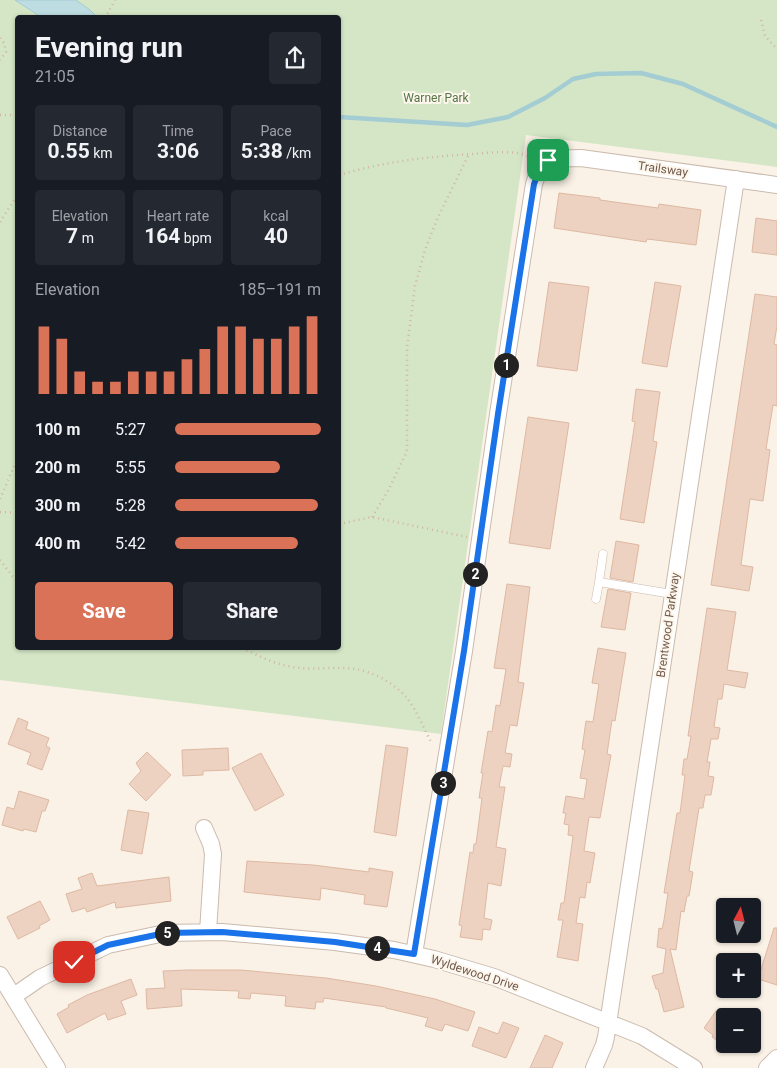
<!DOCTYPE html>
<html lang="en">
<head>
<meta charset="utf-8">
<style>
  body { margin:0; font-family:Roboto,sans-serif; background:#242831; color:#f1f3f6; height:100vh; display:flex; flex-direction:column; font-size:19px; white-space:nowrap }
  * { box-sizing:border-box; margin:0 }
  p { font-size:16px; color:#9ea1a6 }
  .icon { flex:none; width:28px; height:28px; fill:none; stroke:currentColor; stroke-width:2; stroke-linecap:round; stroke-linejoin:round }
  .map { position:relative; flex:1; overflow:hidden }
  .sheet { position:absolute; left:15px; top:15px; width:326px; height:635px; display:flex; flex-direction:column; background:#171b24; border-radius:5px; box-shadow:0 1px 4px #0004 }
  .sheet>* { flex:none }
  .needle { width:32px; rotate:7deg }
  .fabs { position:absolute; left:716px; top:898px; display:grid; gap:10px }
  .fabs a { display:grid; place-items:center; width:45px; height:45px; border-radius:5px; background:#171b24; box-shadow:0 1px 4px #0004; font-size:25px }
  .pin { position:absolute; display:grid; place-items:center; width:42px; height:42px; color:#fff; margin:-21px; border-radius:10px; box-shadow:0 2px 8px #0006 }
  .km { position:absolute; width:25px; height:25px; margin:-12px; border-radius:50%; background:#222; color:#fff; font-size:14px; line-height:25px; text-align:center }
  .round { display:grid; place-items:center; flex:none; width:52px; height:52px; border-radius:5px; background:#242831 }
  .headline { display:flex; align-items:center; justify-content:space-between; height:85px; padding:0 20px }
  h1 { font-size:28px; font-weight:700; line-height:38px }
  .metrics { display:grid; grid-template-columns:repeat(3,1fr); gap:8px; height:85px; padding:5px 20px }
  .metrics div { display:grid; align-content:center; border-radius:5px; background:#242831; text-align:center }
  .metrics b { font-size:21px; font-weight:700 }
  .metrics small { font-size:14px; font-weight:400 }
  .metrics p { font-size:14px }
  .chart { height:140px; padding:10px 20px }
  .chart p { display:flex; justify-content:space-between }
  .chart svg { width:100%; height:90px; margin-top:5px; stroke:#d97257; stroke-width:6 }
  .button { display:flex; gap:10px; margin-top:auto; padding:10px 20px }
  .button a { flex:1; height:58px; border-radius:5px; background:#d97257; color:#fff; font-size:20px; font-weight:700; line-height:58px; text-align:center }
  .button a+a { background:#242831; color:#f1f3f6 }
  ul { padding:0 20px; list-style:none; font-size:16px }
  li { display:grid; grid-template-columns:80px 60px 1fr; align-items:center; height:38px }
  li i { height:12px; border-radius:6px; background:#d97257 }
  .map>svg:first-child { display:block }
  .green { fill:#d4e6c6; fill-rule:evenodd }
  .water { fill:#bddde2; stroke:#a4ccd3 }
  .lines { fill:none; stroke-linecap:round; stroke-linejoin:round }
  .stream { stroke:#a4ccd3; stroke-width:4.5 }
  .building { fill:#edd2c1; stroke:#deb8a3 }
  .lane-casing { stroke:#cbbaae; stroke-width:9 }
  .street-casing { stroke:#cbbaae; stroke-width:18 }
  .path { stroke:#d2b5a4; stroke-width:2.5; stroke-dasharray:1 4; stroke-linecap:butt }
  .lane { stroke:#fff; stroke-width:8 }
  .street { stroke:#fff; stroke-width:16 }
  .route-casing { stroke:#fff; stroke-width:10 }
  .route { stroke:#1a73e8; stroke-width:6 }
  .labels { text-anchor:middle; stroke-width:4; stroke-linejoin:round; paint-order:stroke }
  .park-label { font-size:12px; fill:#557647; stroke:#fdf6ec }
  .street-label { font-size:12px; fill:#715a4d; stroke:#fdf6ec }
</style>
</head>
<body>
<div class="map">
<svg width="777" height="1068" viewBox="0 0 777 1068">
  <rect width="100%" height="100%" fill="#faf2e6"/>
  <path class="green" d="M0 0H777V167L526 135 441 734 0 680ZM18 18H339V648H18Z"/>
  <path class="water" d="M15 0H76L90 10 97 17H41Z"/>
  <g class="lines">
    <path class="stream" d="M339 117 467 125 508 117 545 98 573 79 596 74 641 73 683 84 777 127"/>
  </g>
  <path class="building" d="M559 193 600 198V200L658 208 659 204 701 210 696 245 647 239 646 242 554 228Z
    M756 218 777 221V255L752 252Z
    M549 282 589 287 577 371 537 366Z
    M655 282 681 286 667 367 642 363Z
    M755 294 777 297V326L774 344 777 345V406L773 405 766 449 770 450 763 501 750 499 741 565 753 567 749 591 711 585Z
    M636 389 660 392 653 441 657 442 644 523 620 519 635 422 632 421Z
    M528 417 569 423 550 549 509 543Z
    M616 541 639 545 633 582 610 578Z
    M507 584 530 587 518 682 524 683 517 726 510 725 505 753 512 754 510 767 503 766 499 787H505L496 847 506 849 501 886 488 883 484 918 492 920 490 930 483 929 482 940 460 937 462 926 459 925 470 852 473 853 474 844H476L482 798H479L483 773H481L488 731 492 732 496 705 500 706 506 669 494 668Z
    M608 589 631 593 625 630 601 627Z
    M707 608 736 612 727 670 748 673 745 688 724 684 722 699H718L714 727 720 728 718 739H711L707 762H710L708 776 714 777 711 795H705L703 808H699L689 871 693 872 689 896H687L684 912 681 911 676 950 670 949 684 1007 664 1012 658 989H656L652 976 663 973 666 949 657 947 659 928 662 929 664 920 668 893H664L677 813H680L685 775H682L684 759H687L691 736H688Z
    M598 648 626 653 615 721 612 720 607 754 611 755 600 818 589 817 584 851 595 853 590 883 587 882 585 898 580 897 576 923 583 924 578 961 557 957 563 920H558L561 903H564L573 836 568 835 569 825 564 824 566 813H563L566 796 584 799 587 779 580 778 585 750 582 749 586 721 593 722 599 684 592 683Z
    M18 718 28 722 26 729 49 738 46 746 50 748 42 770 27 764 31 753 8 744Z
    M386 745 408 748 396 836 374 832Z
    M228 748 229 770 203 771V775L183 776 182 750Z
    M147 752 171 775 146 801 129 784 141 771 136 763Z
    M261 753 284 795 255 811 232 768Z
    M19 791 49 800 45 811H42L36 832 24 829 23 831 2 825 7 807 14 809Z
    M128 810 149 813 142 854 121 850Z
    M247 861 313 865 369 872V868L393 872 387 907 364 904 365 895 321 888 320 900 244 892Z
    M92 873 97 886 169 877 171 901 116 908 115 902 87 912 85 908 72 912 66 894 82 889 78 878Z
    M40 901 50 920 39 926 40 928 18 939 7 917Z
    M774 928H777V985L758 979Z
    M188 970H241L326 978 376 986 435 999 475 1012 468 1031 445 1024 442 1031 425 1026 428 1018 386 1008V1007L324 998 323 1002H316L315 1009 285 1006 286 996 251 993 250 999 238 998 239 991 181 989 182 1006 147 1009 146 989 165 988 163 971Z
    M131 979 137 995 121 1001 126 1014 108 1020 105 1013 67 1033 57 1014 69 1007 68 1005 87 995Z
    M716 1011 725 1018V1046L712 1037 713 1035 704 1028Z
    M503 1022 519 1028 506 1058 472 1046 479 1027 498 1034Z
    M545 1035 563 1043 552 1068H530Z"/>
  <g class="lines">
    <defs>
      <path id="lane" d="M603 554 599 582 672 594
        M596 599 599 582"/>
      <path id="street" d="M204 828 211 844 213 854 208 932
        M414 954 464 651 498 414 534 184C543 155 555 159 581 158L777 185
        M0 975 57 1068
        M14 996 40 978 108 945 165 933 222 932 335 942 394 950 434 959 494 977 642 1036 694 1068
        M594 1068 604 1045 606 1037 736 179
        M767 1068 777 1058"/>
    </defs>
    <use href="#lane" class="lane-casing"/>
    <use href="#street" class="street-casing"/>
    <path class="path" d="M105 18 115 0
      M761 20 765 36 777 49
      M0 38 4 43 6 52 0 60
      M0 115H18
      M339 175C382 162 426 157 471 154 490 153 513 149 531 157
      M0 222 18 194
      M0 499 18 457
      M0 512 18 513
      M372 517 388 491 407 451V348L415 286 425 250 438 217 469 154
      M339 524 372 517 467 537
      M0 560 18 583
      M242 648C257 655 272 663 288 666 308 671 327 667 346 668 369 669 392 681 407 698 416 709 424 729 431 742"/>
    <use href="#lane" class="lane"/>
    <use href="#street" class="street"/>
  </g>
  <g class="lines">
    <defs>
      <path id="route" d="M74 962 108 945 165 933 222 932 335 942 414 954 464 651 498 414 534 184 541 166 548 160"/>
    </defs>
    <use href="#route" class="route-casing"/>
    <use href="#route" class="route"/>
  </g>
  <g class="labels">
    <g class="park-label">
      <text x="436" y="102">Warner Park</text>
    </g>
    <g class="street-label">
      <text transform="translate(663 169) rotate(8)" y="4">Trailsway</text>
      <text transform="translate(668 625) rotate(-82)" y="4">Brentwood Parkway</text>
      <text transform="translate(475 973) rotate(18)" y="4">Wyldewood Drive</text>
    </g>
  </g>
</svg>
<div class="fabs">
<a><svg class="needle" viewBox="-14 -14 28 28"><path d="M0-13l5 13h-10z" fill="#e53935"/><path d="M0 13l5-13h-10z" fill="#9ea1a6"/></svg></a>
<a>+</a>
<a>−</a>
</div>
<div class="pin" style="left:548px;top:160px;background:#1e9e55"><svg class="icon" aria-label="arrive" viewBox="0 0 24 24"><path d="M6 21V4h12l-3 4 3 4H6"/></svg></div>
<div class="pin" style="left:74px;top:962px;background:#d93025"><svg class="icon" aria-label="check" viewBox="0 0 24 24"><path d="M5 12l5 5 9-10"/></svg></div>
<b class="km" style="left:506px;top:365px">1</b>
<b class="km" style="left:475px;top:574px">2</b>
<b class="km" style="left:443px;top:783px">3</b>
<b class="km" style="left:377px;top:948px">4</b>
<b class="km" style="left:167px;top:933px">5</b>
<section class="sheet">
<div class="headline"><div><h1>Evening run</h1><p>21:05</p></div><a class="round"><svg class="icon" aria-label="share" viewBox="0 0 24 24"><path d="M12 15V3M7 8l5-5 5 5M5 13v7h14v-7"/></svg></a></div>
<div class="metrics">
<div><p>Distance</p><b>0.55<small> km</small></b></div>
<div><p>Time</p><b>3:06</b></div>
<div><p>Pace</p><b>5:38<small> /km</small></b></div>
</div>
<div class="metrics">
<div><p>Elevation</p><b>7<small> m</small></b></div>
<div><p>Heart rate</p><b>164<small> bpm</small></b></div>
<div><p>kcal</p><b>40</b></div>
</div>
<div class="chart"><p><span>Elevation</span>185–191 m</p>
<svg viewBox="0 0 160 44" preserveAspectRatio="none"><path d="M5 44V11M15 44V17M25 44V33M35 44V38M45 44V38M55 44V33M65 44V33M75 44V33M85 44V27M95 44V22M105 44V11M115 44V11M125 44V17M135 44V17M145 44V11M155 44V6"/></svg>
</div>
<ul>
<li><b>100 m</b>5:27<i style="width:100%"></i></li>
<li><b>200 m</b>5:55<i style="width:72%"></i></li>
<li><b>300 m</b>5:28<i style="width:98%"></i></li>
<li><b>400 m</b>5:42<i style="width:84%"></i></li>
</ul>
<div class="button"><a>Save</a><a>Share</a></div>
</section>
</div>
</body>
</html>
